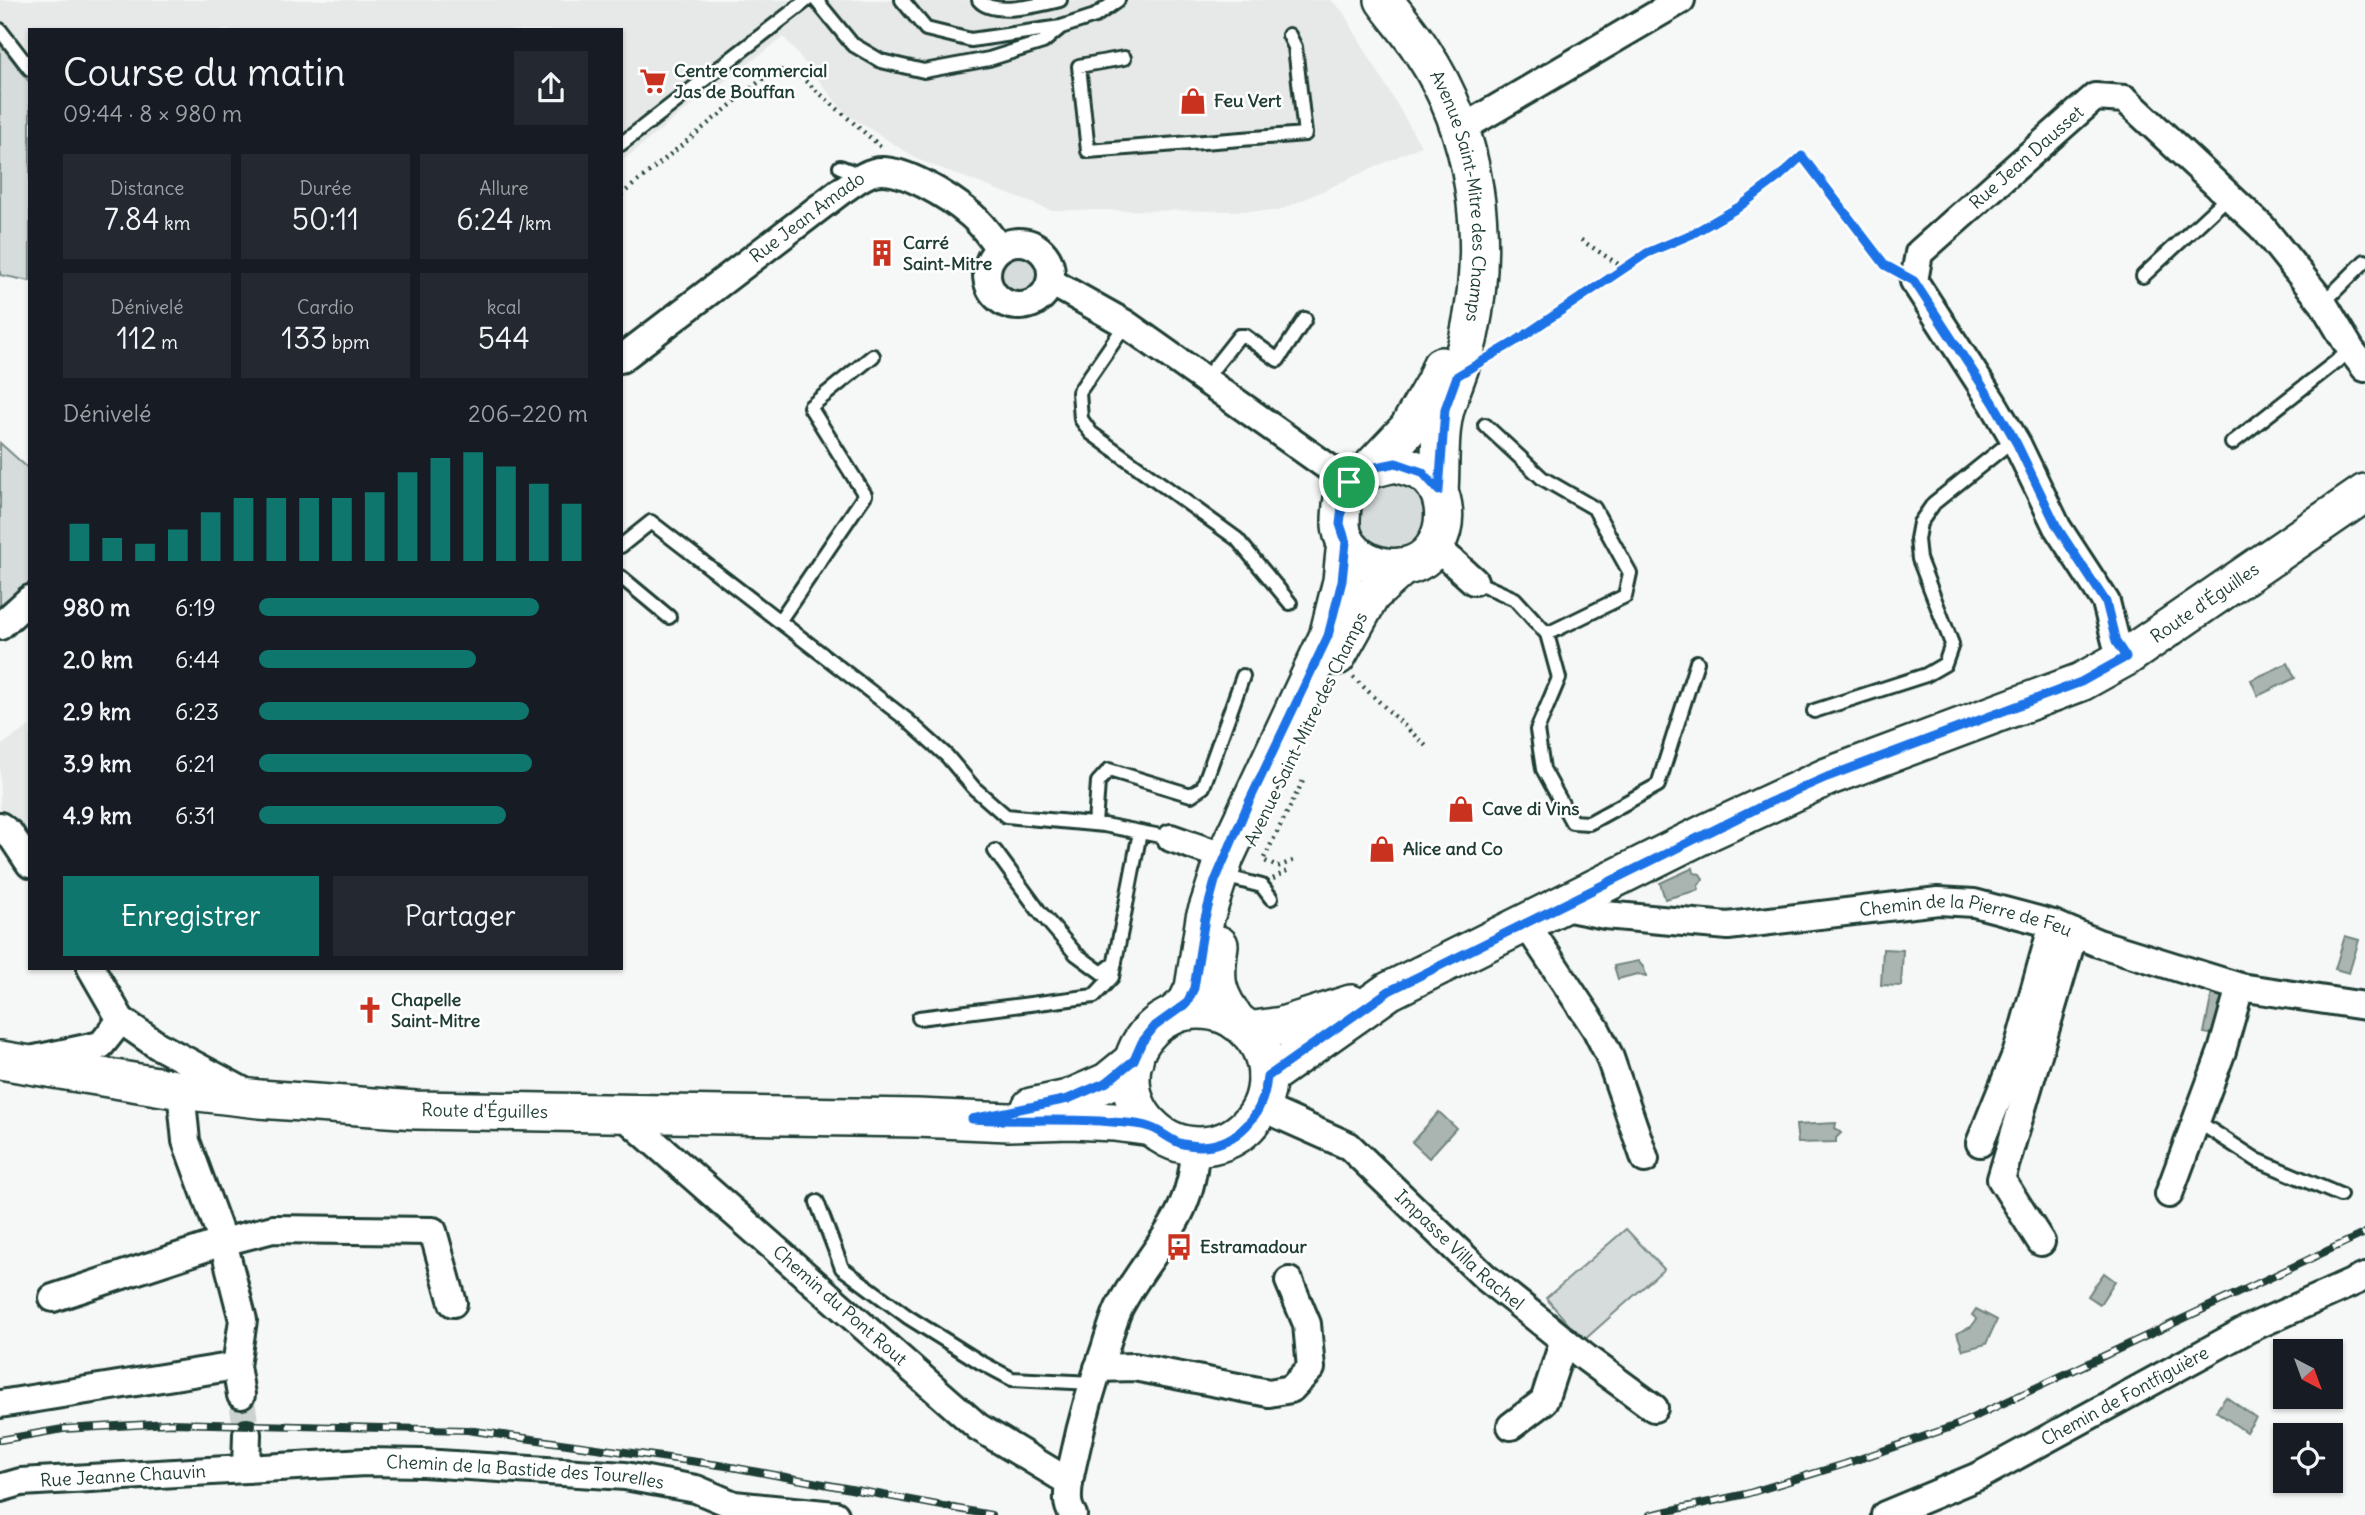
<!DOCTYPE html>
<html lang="fr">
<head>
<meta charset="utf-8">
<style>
  body { margin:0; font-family:Delius,sans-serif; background:#242831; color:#f1f3f6; height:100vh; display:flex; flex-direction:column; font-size:26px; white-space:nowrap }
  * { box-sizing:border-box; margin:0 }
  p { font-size:23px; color:#9ea1a6 }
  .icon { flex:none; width:38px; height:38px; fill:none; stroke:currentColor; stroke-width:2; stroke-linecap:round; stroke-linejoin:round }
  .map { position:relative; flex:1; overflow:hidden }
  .side { position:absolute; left:28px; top:28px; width:595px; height:942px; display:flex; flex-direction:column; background:#171b24; border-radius:0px; box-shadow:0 2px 5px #0004 }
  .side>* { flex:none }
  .needle { width:46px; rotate:139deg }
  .tools { position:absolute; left:2273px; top:1339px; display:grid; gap:14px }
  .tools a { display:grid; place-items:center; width:70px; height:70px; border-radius:0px; background:#171b24; box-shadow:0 2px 5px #0004; font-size:35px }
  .pin { position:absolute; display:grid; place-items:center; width:60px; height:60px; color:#fff; margin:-30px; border:4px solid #fff; border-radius:50%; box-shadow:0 2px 7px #0007 }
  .round { display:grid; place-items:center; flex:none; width:74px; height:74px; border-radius:0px; background:#242831 }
  .overview { display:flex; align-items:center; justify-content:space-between; height:119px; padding:0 35px }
  h1 { font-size:38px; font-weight:600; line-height:52px }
  .metrics { display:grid; grid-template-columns:repeat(3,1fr); gap:10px; height:119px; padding:7px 35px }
  .metrics div { display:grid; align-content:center; border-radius:0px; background:#242831; text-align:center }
  .metrics b { font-size:30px; font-weight:600 }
  .metrics small { font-size:19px; font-weight:400 }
  .metrics p { font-size:19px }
  .chart { height:196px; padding:14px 35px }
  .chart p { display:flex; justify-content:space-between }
  .chart svg { width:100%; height:126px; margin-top:7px; stroke:#0f766e; stroke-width:6 }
  .action { display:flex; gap:14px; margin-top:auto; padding:14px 35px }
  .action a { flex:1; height:80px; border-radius:0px; background:#0f766e; color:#fff; font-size:28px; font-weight:600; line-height:80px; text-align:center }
  .action a+a { background:#242831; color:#f1f3f6 }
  ul { padding:0 35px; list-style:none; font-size:23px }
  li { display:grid; grid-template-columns:112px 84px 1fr; align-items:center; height:52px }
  li i { height:18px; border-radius:9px; background:#0f766e }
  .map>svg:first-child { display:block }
  .built { fill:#e6e9e8 }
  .green { fill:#d6dcdb; stroke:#7a8c88; stroke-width:2 }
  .water { fill:#aab5b1; stroke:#72857f; stroke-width:2 }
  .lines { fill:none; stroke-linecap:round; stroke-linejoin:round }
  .street-tunnel { stroke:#cbd2d0; stroke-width:26; stroke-dasharray:26 13; stroke-linecap:butt }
  .lane-casing { stroke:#1f3d34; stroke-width:18 }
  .street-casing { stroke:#1f3d34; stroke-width:32 }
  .secondary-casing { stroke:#1f3d34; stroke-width:42 }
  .path { stroke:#1f3d34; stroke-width:4.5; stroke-dasharray:2 5; stroke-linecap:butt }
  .lane { stroke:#fff; stroke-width:12 }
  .street { stroke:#fff; stroke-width:26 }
  .secondary { stroke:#fff; stroke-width:37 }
  .rail-casing { stroke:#1f3d34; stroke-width:8 }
  .rail { stroke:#fff; stroke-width:5; stroke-dasharray:16; stroke-linecap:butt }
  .route-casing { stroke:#fff; stroke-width:14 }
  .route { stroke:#1a73e8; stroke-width:9 }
  .labels { text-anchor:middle; stroke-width:5; stroke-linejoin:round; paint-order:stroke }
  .poi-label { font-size:18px; font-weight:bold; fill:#1f3d34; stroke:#fff; text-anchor:start }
  .street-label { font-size:18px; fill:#1f3d34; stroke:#fff }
</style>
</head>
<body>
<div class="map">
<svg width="2365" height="1515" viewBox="0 0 2365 1515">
  <rect width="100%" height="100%" fill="#f6f7f7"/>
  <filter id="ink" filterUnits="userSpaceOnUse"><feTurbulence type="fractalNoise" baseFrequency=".0143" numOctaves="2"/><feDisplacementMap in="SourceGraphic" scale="14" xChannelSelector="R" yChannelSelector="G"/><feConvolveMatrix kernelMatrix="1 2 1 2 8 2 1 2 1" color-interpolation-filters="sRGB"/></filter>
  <g filter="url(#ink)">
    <path class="built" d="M0 0H1331L1343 12 1421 146 1278 211 1050 210 919 160 845 113 784 37 679 115 621 162V30H30V147L0 90Z
      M30 726V837L24 827 0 809V746Z"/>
    <path class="green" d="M0 44 30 83V281L0 275Z
      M998 275a21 21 0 1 1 42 0a21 21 0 1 1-42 0Z
      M0 443 30 470V582L0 605Z
      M1357 516a34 34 0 1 1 68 0a34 34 0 1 1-68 0Z
      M1626 1229 1664 1269 1583 1341 1546 1298Z"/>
    <path class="water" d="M2288 663 2295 678 2258 696 2251 680Z
      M1693 868 1694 873 1700 874 1703 879 1698 886 1699 890 1665 899 1660 883Z
      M2345 936 2359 940 2349 973 2335 969Z
      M1883 949 1903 950 1901 986 1881 985Z
      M1638 961 1644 968 1646 976 1637 974 1618 979 1614 966Z
      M2212 993 2228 996 2221 1036 2204 1033Z
      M1439 1112 1456 1128 1429 1158 1412 1142Z
      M1836 1123 1835 1128 1841 1133 1836 1138V1142L1798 1143 1796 1125Z
      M2104 1273 2115 1281 2100 1304 2088 1296Z
      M1976 1309 1997 1320 1986 1344 1963 1350 1957 1333 1971 1327 1977 1319 1972 1315Z
      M2226 1397 2256 1418 2246 1432 2216 1411Z"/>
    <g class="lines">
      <path class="street-tunnel" d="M241 1395 247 1434"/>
      <defs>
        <path id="lane" d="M816 0 852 44 881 61 924 71 989 59 1043 42 1061 27
          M902 0 926 29 971 40 1061 27 1095 16 1118 0
          M979 0C993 17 1040 5 1060 0
          M0 30 30 69
          M1124 58 1079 66 1088 151 1305 134 1295 47 1289 35
          M621 144 807 0
          M840 167 864 176
          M2143 276 2229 196
          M2323 303 2365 261
          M1126 324 1079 392 1081 419 1091 433 1237 539 1290 603
          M1205 379 1239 336H1245L1278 360 1305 319
          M1485 425 1542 478 1594 508 1630 573 1625 596 1547 634
          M2232 443 2351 350
          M621 546 651 522 906 719 947 756 974 788 1006 816 1104 825 1171 838
          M621 577 669 617
          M1474 581 1515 599 1547 634 1559 678 1537 730 1543 769 1572 822 1589 823 1658 785 1697 662
          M780 620 865 495 810 407 873 356
          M1814 711 1926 675 1945 664 1952 644 1919 559 1917 539 1920 523 1934 503 2014 439
          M1095 824 1098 782 1109 770 1191 795 1203 787 1243 676
          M995 851 1039 911 1076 954 1102 973 1115 963
          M1235 879 1262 886 1271 898
          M919 1018 1094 996 1112 977 1140 832
          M2197 1121 2257 1160 2340 1195
          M817 1202 842 1268 908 1317 980 1362 1012 1379 1093 1383"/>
        <g id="street">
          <path d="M1461 129 1681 0"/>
          <circle cx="1019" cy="274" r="32"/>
          <path d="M1051 282 1126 324 1349 482"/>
          <path id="s1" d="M621 359 841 191C852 184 862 175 874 172 900 165 951 198 971 215 982 224 990 236 999 248"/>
          <path d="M1435 546 1474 581"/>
          <path d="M0 626 30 599"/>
          <path id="s2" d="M2126 657 2116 642 2106 602 2057 527 2017 444 1993 403 1914 281 1919 253 2095 97 2125 99 2262 227 2323 303 2351 350 2365 368"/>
          <path d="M0 826 10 834 30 864"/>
          <path d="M1171 838 1225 857"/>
          <path id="s3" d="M1559 906 1605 915 1728 926 1938 901 1974 903 2053 924 2098 943 2240 987 2365 1006"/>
          <path d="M1525 922 1596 1029 1609 1055 1645 1159"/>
          <path d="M91 968 121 1020 157 1045 245 1092"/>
          <path d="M35 1059 101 1045 121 1020"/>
          <path d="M181 1090 186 1141 223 1242 243 1320 236 1366 241 1395"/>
          <path id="s4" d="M1261 1107 1349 1146 1485 1277 1586 1358 1654 1408"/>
          <path id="s5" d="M622 1114 978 1427 1069 1482"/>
          <path d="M1980 1143 2017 1052 2053 924"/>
          <path d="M2169 1194 2222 1051 2240 987"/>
          <path d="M2041 1242 2001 1179 2074 933"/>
          <path d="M53 1298 223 1242 273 1229 433 1231 453 1303"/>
          <path d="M1098 1368 1134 1367 1269 1393 1291 1389 1311 1368 1307 1324 1289 1281"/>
          <path d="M0 1404 236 1366"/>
          <path d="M1511 1426 1544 1401 1564 1340"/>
          <path d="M246 1469 247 1434"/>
          <path id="s6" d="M0 1488 21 1482 365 1462 423 1463 625 1476 696 1489 734 1505 835 1515"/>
          <path d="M1073 1515C1070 1510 1068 1506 1068 1500 1067 1486 1071 1471 1074 1458 1082 1420 1092 1385 1105 1349 1109 1336 1113 1321 1119 1308 1150 1248 1194 1221 1195 1146"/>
          <path id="s7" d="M1885 1515 1981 1475 2248 1329 2365 1277"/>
        </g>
        <g id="secondary">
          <path id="s8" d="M1384 0C1396 17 1411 33 1422 51 1477 133 1490 240 1469 336 1464 360 1453 383 1446 406 1438 432 1441 464 1439 491"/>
          <path d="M1396 463C1404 466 1414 468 1421 472 1446 487 1449 521 1436 544 1418 578 1364 573 1346 542 1339 530 1341 518 1342 505 1345 475 1370 468 1396 463Z"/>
          <path d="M1371 468 1408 429 1435 382 1441 366"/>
          <path d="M1337 656 1371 595 1402 567"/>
          <path d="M1219 945C1214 981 1215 993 1237 1022"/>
          <circle cx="1199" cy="1078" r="68"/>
          <path d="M1172 1016 1187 1003 1194 988 1205 918 1225 857 1328 637 1342 581 1346 542"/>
          <path d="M1248 1031 1282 1026 1351 1004"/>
          <path id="s9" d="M0 1060 181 1090 259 1099 416 1110 917 1118 1009 1122 1071 1120 1114 1122 1152 1127"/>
          <path id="s10" d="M1267 1077 1389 991 1710 831 1827 777 2081 682 2126 657 2365 493"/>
          <path d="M1031 1107 1068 1099 1107 1082 1134 1060"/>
        </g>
      </defs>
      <use href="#lane" class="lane-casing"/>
      <use href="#street" class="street-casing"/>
      <use href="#secondary" class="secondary-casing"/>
      <path class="path" d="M621 195 765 77C780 69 787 67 801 77L881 147
        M1581 240 1624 268
        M1494 354 1647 253 1692 234 1739 207 1779 177 1802 156 1885 265 1892 269
        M1353 677 1426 746
        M1293 861 1277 867 1263 860 1305 777
        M1273 879 1290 869"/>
      <use href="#lane" class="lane"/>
      <use href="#street" class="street"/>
      <use href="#secondary" class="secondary"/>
      <defs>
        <path id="rail" d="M0 1440 63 1429 170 1423 467 1430 726 1466 991 1515
          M1650 1515 1746 1494 1845 1464 1957 1425 2365 1233"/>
      </defs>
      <use href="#rail" class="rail-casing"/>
      <use href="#rail" class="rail"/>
    </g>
  </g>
  <g class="lines" filter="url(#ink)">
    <defs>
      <path id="route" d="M1802 156 1885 265 1914 281 1993 402 2017 444 2057 527 2106 602 2116 642 2126 657 2081 682 1827 777 1770 802 1389 991 1267 1077C1263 1121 1230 1154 1183 1144 1170 1141 1161 1130 1149 1127 1138 1123 1124 1123 1112 1122 1065 1118 1018 1122 972 1119L1068 1099 1107 1082 1134 1060 1142 1042 1155 1026 1187 1003 1194 988 1205 918 1215 881 1248 804 1328 636 1342 581 1346 542 1340 524 1343 498 1349 482 1371 468 1396 463 1422 472 1439 491 1445 409 1457 376 1516 341 1647 253 1692 234 1739 207 1779 177Z"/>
    </defs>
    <use href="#route" class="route-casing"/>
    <use href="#route" class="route"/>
  </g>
  <defs>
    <symbol id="supermarket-bare" viewBox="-9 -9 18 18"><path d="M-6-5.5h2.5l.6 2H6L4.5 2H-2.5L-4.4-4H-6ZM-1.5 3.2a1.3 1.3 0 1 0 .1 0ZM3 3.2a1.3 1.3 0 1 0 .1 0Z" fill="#c8321e" stroke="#fff" stroke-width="2.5" paint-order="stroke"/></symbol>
    <symbol id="shop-bare" viewBox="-9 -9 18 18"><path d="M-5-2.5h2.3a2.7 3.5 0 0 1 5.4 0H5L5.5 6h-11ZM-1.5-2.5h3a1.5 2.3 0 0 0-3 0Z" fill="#c8321e" stroke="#fff" stroke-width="2.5" paint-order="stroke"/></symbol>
    <symbol id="building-bare" viewBox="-9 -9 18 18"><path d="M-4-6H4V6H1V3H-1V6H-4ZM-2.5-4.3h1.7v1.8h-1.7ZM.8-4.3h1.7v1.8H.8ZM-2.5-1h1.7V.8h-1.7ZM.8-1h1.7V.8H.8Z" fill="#c8321e" stroke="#fff" stroke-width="2.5" paint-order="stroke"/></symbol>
    <symbol id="church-bare" viewBox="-9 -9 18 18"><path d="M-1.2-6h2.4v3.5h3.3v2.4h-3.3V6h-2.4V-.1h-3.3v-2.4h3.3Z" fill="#c8321e" stroke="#fff" stroke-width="2.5" paint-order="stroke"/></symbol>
    <symbol id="bus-bare" viewBox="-9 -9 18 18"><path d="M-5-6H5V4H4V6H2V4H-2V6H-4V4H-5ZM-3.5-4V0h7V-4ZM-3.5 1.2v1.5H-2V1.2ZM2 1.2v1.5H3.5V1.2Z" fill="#c8321e" stroke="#fff" stroke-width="2.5" paint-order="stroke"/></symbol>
  </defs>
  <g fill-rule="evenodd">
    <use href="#supermarket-bare" x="634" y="62" width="38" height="38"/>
    <use href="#shop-bare" x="1174" y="82" width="38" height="38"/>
    <use href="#building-bare" x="863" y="234" width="38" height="38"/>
    <use href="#shop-bare" x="1442" y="790" width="38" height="38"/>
    <use href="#shop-bare" x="1363" y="830" width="38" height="38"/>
    <use href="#church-bare" x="351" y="991" width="38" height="38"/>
    <use href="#bus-bare" x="1160" y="1228" width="38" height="38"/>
  </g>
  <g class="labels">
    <g class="poi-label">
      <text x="674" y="77">Centre commercial<tspan x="674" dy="21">Jas de Bouffan</tspan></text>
      <text x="1214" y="107">Feu Vert</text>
      <text x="903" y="249">Carré<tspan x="903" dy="21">Saint-Mitre</tspan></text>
      <text x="1482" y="815">Cave di Vins</text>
      <text x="1403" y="855">Alice and Co</text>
      <text x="391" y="1006">Chapelle<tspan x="391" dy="21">Saint-Mitre</tspan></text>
      <text x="1200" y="1253">Estramadour</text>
    </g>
    <g class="street-label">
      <text dy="6" stroke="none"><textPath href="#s2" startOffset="606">Rue Jean Dausset</textPath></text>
      <text dy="6" stroke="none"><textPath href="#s8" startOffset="217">Avenue Saint-Mitre des Champs</textPath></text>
      <text dy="6" stroke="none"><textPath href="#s1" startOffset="234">Rue Jean Amado</textPath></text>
      <text dy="6" stroke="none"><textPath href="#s10" startOffset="1055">Route d'Éguilles</textPath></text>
      <text transform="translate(1306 729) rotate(-64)" y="6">Avenue Saint-Mitre des Champs</text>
      <text dy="6" stroke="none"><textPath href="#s3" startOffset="411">Chemin de la Pierre de Feu</textPath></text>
      <text dy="6" stroke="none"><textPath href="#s9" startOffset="488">Route d'Éguilles</textPath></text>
      <text dy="6" stroke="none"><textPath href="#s4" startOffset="248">Impasse Villa Rachel</textPath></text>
      <text dy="6" stroke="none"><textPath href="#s5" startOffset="290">Chemin du Pont Rout</textPath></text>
      <text dy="6" stroke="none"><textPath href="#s7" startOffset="268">Chemin de Fontfiguière</textPath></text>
      <text dy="6" stroke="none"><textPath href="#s6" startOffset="527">Chemin de la Bastide des Tourelles</textPath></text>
      <text dy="6" stroke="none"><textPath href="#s6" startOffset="124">Rue Jeanne Chauvin</textPath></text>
    </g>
  </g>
</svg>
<div class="tools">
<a><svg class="needle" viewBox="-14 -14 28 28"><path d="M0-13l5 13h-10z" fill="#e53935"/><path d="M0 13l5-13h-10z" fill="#9ea1a6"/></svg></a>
<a><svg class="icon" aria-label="locate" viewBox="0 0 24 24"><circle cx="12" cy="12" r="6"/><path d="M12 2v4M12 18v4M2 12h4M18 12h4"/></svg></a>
</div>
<div class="pin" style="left:1349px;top:482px;background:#1e9e55"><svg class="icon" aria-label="arrive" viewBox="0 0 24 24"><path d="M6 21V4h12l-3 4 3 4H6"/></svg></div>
<section class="side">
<div class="overview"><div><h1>Course du matin</h1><p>09:44 · 8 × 980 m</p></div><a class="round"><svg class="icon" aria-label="share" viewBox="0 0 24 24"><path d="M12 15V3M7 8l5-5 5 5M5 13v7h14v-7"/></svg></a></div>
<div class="metrics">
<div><p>Distance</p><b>7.84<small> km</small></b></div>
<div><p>Durée</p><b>50:11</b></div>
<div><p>Allure</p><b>6:24<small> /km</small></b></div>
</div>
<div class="metrics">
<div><p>Dénivelé</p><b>112<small> m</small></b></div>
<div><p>Cardio</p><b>133<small> bpm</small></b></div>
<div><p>kcal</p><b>544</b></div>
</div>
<div class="chart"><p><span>Dénivelé</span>206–220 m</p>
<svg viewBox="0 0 160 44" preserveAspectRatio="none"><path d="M5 44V31M15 44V36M25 44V38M35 44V33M45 44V27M55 44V22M65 44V22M75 44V22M85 44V22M95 44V20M105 44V13M115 44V8M125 44V6M135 44V11M145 44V17M155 44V24"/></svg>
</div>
<ul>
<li><b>980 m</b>6:19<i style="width:85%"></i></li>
<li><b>2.0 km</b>6:44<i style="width:66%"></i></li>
<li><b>2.9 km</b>6:23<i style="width:82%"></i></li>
<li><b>3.9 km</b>6:21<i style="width:83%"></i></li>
<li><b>4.9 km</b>6:31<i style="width:75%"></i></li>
</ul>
<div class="action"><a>Enregistrer</a><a>Partager</a></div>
</section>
</div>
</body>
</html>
